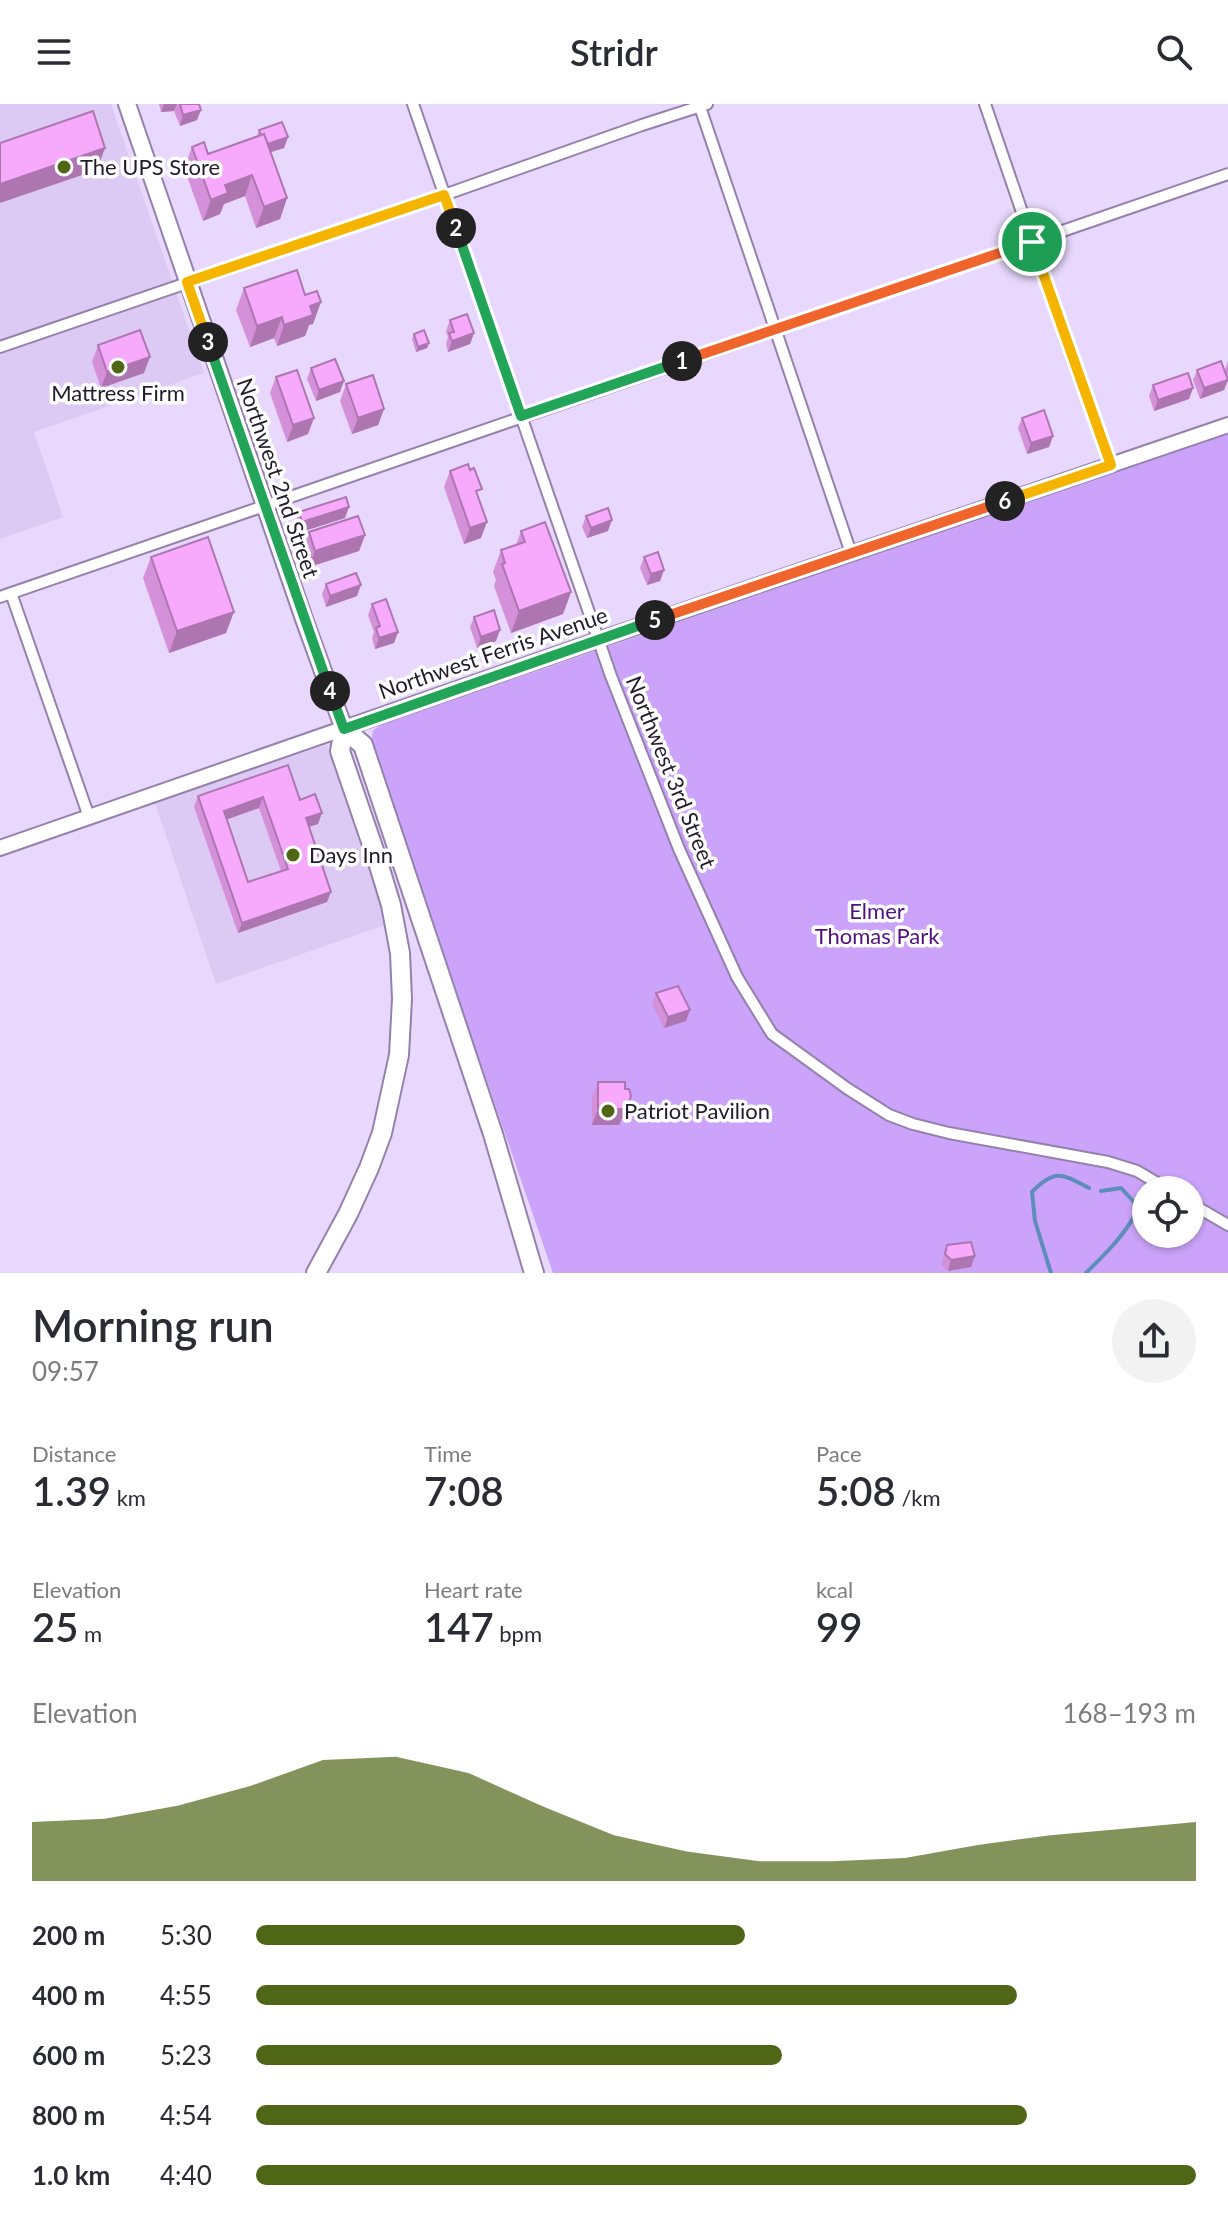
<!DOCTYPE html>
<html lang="en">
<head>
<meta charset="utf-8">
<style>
  body { margin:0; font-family:Lato,sans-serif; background:#f2f2f3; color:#2b2b33; height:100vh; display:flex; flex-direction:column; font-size:30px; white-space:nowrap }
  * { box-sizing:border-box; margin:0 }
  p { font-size:26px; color:#7c7c81 }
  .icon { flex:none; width:44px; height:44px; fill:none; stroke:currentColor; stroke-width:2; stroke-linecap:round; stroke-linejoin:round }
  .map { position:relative; height:1169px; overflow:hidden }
  .side { display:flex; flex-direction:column; background:#fff; flex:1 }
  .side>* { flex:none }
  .tools { position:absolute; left:1132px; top:1072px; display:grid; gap:16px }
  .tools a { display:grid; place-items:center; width:72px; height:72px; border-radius:50%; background:#fff; box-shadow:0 2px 6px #0004; font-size:40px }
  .pin { position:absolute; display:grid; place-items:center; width:68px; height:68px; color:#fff; margin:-34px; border:4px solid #fff; border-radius:50%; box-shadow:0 2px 8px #0007 }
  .km { position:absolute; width:40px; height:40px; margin:-20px; border-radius:50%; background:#222; color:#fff; font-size:22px; line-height:40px; text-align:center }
  .round { display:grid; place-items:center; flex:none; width:84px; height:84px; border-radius:42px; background:#f2f2f3 }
  .head { display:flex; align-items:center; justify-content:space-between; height:136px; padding:0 32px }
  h1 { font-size:44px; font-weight:600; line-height:60px }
  .stats { display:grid; grid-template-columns:repeat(3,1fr); gap:12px; height:136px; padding:8px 32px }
  .stats div { display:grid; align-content:center }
  .stats b { font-size:40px; font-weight:600 }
  .stats small { font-size:22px; font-weight:400 }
  .stats p { font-size:22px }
  .chart { height:224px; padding:16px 32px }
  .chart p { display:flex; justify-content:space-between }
  .chart svg { width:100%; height:144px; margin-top:8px; fill:#4f6616; opacity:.7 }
  ul { padding:0 32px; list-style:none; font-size:26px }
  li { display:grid; grid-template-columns:128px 96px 1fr; align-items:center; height:60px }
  li i { height:20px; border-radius:10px; background:#4f6616 }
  header { display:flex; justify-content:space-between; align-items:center; height:104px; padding:0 32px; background:#fff; font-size:36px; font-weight:600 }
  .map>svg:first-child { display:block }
  .built { fill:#ddcaf4 }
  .green { fill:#cba3fa; fill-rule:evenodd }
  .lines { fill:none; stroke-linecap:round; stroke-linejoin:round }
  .stream { stroke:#5e8dbc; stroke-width:4 }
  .street-casing { stroke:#9481ac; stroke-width:14 }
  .secondary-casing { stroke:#9481ac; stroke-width:18 }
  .primary-casing { stroke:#9481ac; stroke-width:20 }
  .highway-casing { stroke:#9481ac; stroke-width:22 }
  .street { stroke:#fff; stroke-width:10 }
  .secondary { stroke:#fff; stroke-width:14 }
  .primary { stroke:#fff; stroke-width:16 }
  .highway { stroke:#fff; stroke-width:18 }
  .wall { fill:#d491d9; fill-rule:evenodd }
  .shaded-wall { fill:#ad76b0 }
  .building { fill:#f7a9fc; stroke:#ad76b0; stroke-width:2; fill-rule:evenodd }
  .split-1-casing { stroke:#fff; stroke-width:16 }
  .split-2-casing { stroke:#fff; stroke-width:16 }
  .split-3-casing { stroke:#fff; stroke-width:16 }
  .split-4-casing { stroke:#fff; stroke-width:16 }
  .split-5-casing { stroke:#fff; stroke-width:16 }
  .split-6-casing { stroke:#fff; stroke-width:16 }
  .split-7-casing { stroke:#fff; stroke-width:16 }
  .split-1 { stroke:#f0652b; stroke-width:10 }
  .split-2 { stroke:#22a559; stroke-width:10 }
  .split-3 { stroke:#f5b400; stroke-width:10 }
  .split-4 { stroke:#22a559; stroke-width:10 }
  .split-5 { stroke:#22a559; stroke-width:10 }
  .split-6 { stroke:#f0652b; stroke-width:10 }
  .split-7 { stroke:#f5b400; stroke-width:10 }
  .poi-dot { fill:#4f6616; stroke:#fff; stroke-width:3 }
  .labels { text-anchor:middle; stroke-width:7; stroke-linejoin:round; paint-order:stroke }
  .poi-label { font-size:22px; fill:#221b2b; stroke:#fff; text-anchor:start }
  .street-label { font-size:22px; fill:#221b2b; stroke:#fff }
  .park-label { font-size:22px; fill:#510f80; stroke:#fff }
</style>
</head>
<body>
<header><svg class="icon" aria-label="menu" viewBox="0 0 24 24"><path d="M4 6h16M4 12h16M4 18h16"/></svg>Stridr<svg class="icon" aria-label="search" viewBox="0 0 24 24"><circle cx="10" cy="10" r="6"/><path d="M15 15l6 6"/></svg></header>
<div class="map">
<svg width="1228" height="1169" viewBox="0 0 1228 1169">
  <rect width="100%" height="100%" fill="#e8d8fd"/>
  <path class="built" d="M0 0H111L204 269 34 328 63 413 0 435Z
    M327 641 362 731 388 820 216 880 154 696Z"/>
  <path class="green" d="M1228 329V1169H553L371 640 373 626 383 620ZM1146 1086H1190V1130H1146Z"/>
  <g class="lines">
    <path class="stream" d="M1051 1169 1035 1117 1032 1088C1055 1064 1063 1070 1089 1084
      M1086 1169C1105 1150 1125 1131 1137 1107L1134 1098 1121 1084 1101 1087"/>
    <defs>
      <path id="street" d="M413 0 611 572 679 745 737 873 772 930 848 985 889 1011 913 1020 949 1029 1108 1058 1137 1067 1169 1086
        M699 0 851 449
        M985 0 1071 251 1111 361
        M0 243 444 91 642 21 707 0
        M11 489 89 713
        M0 493 1228 70
        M1190 1099 1228 1121"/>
      <path id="secondary" d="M0 744 598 536 1228 321"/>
      <path id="primary" d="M127 0 304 515 344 625"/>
      <path id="highway" d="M316 1169 348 1110 369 1064 382 1029 399 951 402 895 400 849 391 801 377 755 340 647 344 625 363 641 493 1030 534 1169"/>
    </defs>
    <use href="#street" class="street-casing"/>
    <use href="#secondary" class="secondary-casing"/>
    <use href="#primary" class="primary-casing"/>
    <use href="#highway" class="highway-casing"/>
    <use href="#street" class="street"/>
    <use href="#secondary" class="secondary"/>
    <use href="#primary" class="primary"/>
    <use href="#highway" class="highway"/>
  </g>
  <path class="wall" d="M159 0H199L197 16 180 22 174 7 161 8Z
    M259 26 288 33 284 44 271 48 287 94 280 115 256 124 245 92 224 100 220 110 203 117 184 64 192 43 208 50 257 32Z
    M244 184 313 220 309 221 305 232 277 242 274 234 250 243 236 206Z
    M450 216 474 229 470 240 448 248 446 240 448 233 446 227Z
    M414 230 429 239 427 244 416 248 412 235Z
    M98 241 144 269 101 284 92 258Z
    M1228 257V276L1225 266Z
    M311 264 340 288 316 297 307 275Z
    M1197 266 1228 276 1224 286 1200 295 1193 276Z
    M276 273 308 330 287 338 270 289Z
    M346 280 384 305 378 321 352 330 340 297Z
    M1153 281 1193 284 1189 295 1154 307 1149 292Z
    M1022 314 1053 332 1049 343 1027 350 1018 324Z
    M470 366 478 394 481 434 464 440 444 383 450 367Z
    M299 408 345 414 298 429 295 419Z
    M586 412 608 427 587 434 582 423Z
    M521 427 571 488 563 510 511 529 494 482 496 476 493 468 501 446 516 441Z
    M309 428 365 431 359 447 309 463 303 444Z
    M151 453 226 529 169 549 143 474Z
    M644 453 664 466 660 477 647 481 640 464Z
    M326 480 357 492 326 503 322 490Z
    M372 500 398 528 394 539 375 545 372 534 374 528 368 511Z
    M474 513 496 537 477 544 470 523Z
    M288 661 300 696 318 720 309 723 327 798 238 829 194 703 198 692ZM259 704 281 767 248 778 227 715Z
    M656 889 686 917 664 924 652 900Z
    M598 978 625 985 629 998 623 1014H622L619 1021H592V994Z
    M947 1141 971 1163 948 1167 941 1161Z"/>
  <path class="shaded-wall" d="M164 0H177L174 7 161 8Z
    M201 6 197 16 180 22 183 11Z
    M288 33 284 44 261 51 265 41Z
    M105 44 97 66 0 99V80Z
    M252 71 245 92 224 100 220 110 203 117 211 96 225 81Z
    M287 94 280 115 256 124 264 103Z
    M321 198 313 220 309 221 305 232 277 242 284 221 310 202Z
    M282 213 274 234 250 243 257 222Z
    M474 229 470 240 448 248 452 237Z
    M429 239 427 244 416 248 418 243Z
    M150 253 144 269 101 284 107 268Z
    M1228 276 1224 286 1200 295 1204 284Z
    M344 277 340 288 316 297 319 286Z
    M1193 284 1189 295 1154 307 1158 296Z
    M384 305 378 321 352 330 358 314Z
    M314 314 308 330 287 338 293 321Z
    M1053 332 1049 343 1027 350 1031 339Z
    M349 403 345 414 298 429 302 418Z
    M612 416 608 427 587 434 591 424Z
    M487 418 481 434 464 440 470 424Z
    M365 431 359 447 309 463 315 447Z
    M664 466 660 477 647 481 651 470Z
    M361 481 357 492 326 503 330 492Z
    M571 488 563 510 511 529 519 507Z
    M234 508 226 529 169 549 177 527Z
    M500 526 496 537 477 544 481 533Z
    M398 528 394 539 375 545 379 534Z
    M263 693 259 704 220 718 224 707Z
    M322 709 318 720 302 725 306 714Z
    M331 788 327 798 238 829 242 819Z
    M690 906 686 917 664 924 668 913Z
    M625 998H629L623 1014H622L619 1021H592L598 1005Z
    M975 1152 971 1163 948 1167 951 1156Z"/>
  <path class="building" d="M180 0H199L201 6 183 11Z
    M93 7 105 44 0 80V39Z
    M282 18 288 33 268 40 264 30 261 31 259 26Z
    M264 30 287 94 264 103 252 71 225 81 228 89 211 96 192 43 204 38 208 50Z
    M297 166 305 191 317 187 321 198 310 202 313 211 284 221 282 213 257 222 244 184Z
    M467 210 474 229 452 237 449 229 454 228 450 216Z
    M140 226 150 253 107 268 98 241Z
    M424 226 429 239 418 243 414 230Z
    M335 255 344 277 319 286 311 264Z
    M1221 257 1228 276 1204 284 1197 266Z
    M297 266 314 314 293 321 276 273Z
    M1188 269 1193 284 1158 296 1153 281Z
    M373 271 384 305 358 314 346 280Z
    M1044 306 1053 332 1031 339 1022 314Z
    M468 360 470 366 474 364 482 385 476 387 487 418 470 424 450 367Z
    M346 393 349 403 302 418 299 408Z
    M608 404 612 416 591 424 586 412Z
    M358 412 365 431 315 447 309 428Z
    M545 418 571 488 519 507 502 460 505 459 501 446 525 438 521 427Z
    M208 433 234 508 177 527 151 453Z
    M658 448 664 466 651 470 644 453Z
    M356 469 361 481 330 492 326 480Z
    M386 495 398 528 379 534 376 524 380 522 372 500Z
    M494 506 500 526 481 533 474 513Z
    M288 661 300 696 315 690 322 709 306 714 331 788 242 819 198 692ZM263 693 288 765 248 778 224 707Z
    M678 882 690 906 668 913 656 889Z
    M598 978H625V985H629L631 992 629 998H625V1005H598Z
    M971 1138 975 1152 951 1156 945 1150 947 1141Z"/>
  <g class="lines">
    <defs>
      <path id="split-1" d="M682 257 1032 138"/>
      <path id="split-2" d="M456 124 521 312 682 257"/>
      <path id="split-3" d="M208 238 187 178 444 91 456 124"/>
      <path id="split-4" d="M208 238 330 587"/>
      <path id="split-5" d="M330 587 344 625 655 516"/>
      <path id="split-6" d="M655 516 1005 397"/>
      <path id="split-7" d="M1005 397 1111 361 1032 138"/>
    </defs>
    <use href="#split-1" class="split-1-casing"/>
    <use href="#split-2" class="split-2-casing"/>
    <use href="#split-3" class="split-3-casing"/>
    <use href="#split-4" class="split-4-casing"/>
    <use href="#split-5" class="split-5-casing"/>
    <use href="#split-6" class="split-6-casing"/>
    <use href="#split-7" class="split-7-casing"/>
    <use href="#split-1" class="split-1"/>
    <use href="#split-2" class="split-2"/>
    <use href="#split-3" class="split-3"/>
    <use href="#split-4" class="split-4"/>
    <use href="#split-5" class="split-5"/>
    <use href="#split-6" class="split-6"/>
    <use href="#split-7" class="split-7"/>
  </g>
  <g class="poi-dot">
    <circle cx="64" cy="63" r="8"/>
    <circle cx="118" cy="263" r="8"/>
    <circle cx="293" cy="751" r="8"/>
    <circle cx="608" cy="1007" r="8"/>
  </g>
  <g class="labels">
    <g class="poi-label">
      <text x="80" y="71">The UPS Store</text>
      <text x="118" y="297" text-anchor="middle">Mattress Firm</text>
      <text x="309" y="759">Days Inn</text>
      <text x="624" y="1015">Patriot Pavilion</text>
    </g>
    <g class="street-label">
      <text transform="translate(278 374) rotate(71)" y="8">Northwest 2nd Street</text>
      <text transform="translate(493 549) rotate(-19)" y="8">Northwest Ferris Avenue</text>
      <text transform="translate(671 668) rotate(68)" y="8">Northwest 3rd Street</text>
    </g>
    <g class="park-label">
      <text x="877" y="815">Elmer<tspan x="877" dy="25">Thomas Park</tspan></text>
    </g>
  </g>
</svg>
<div class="tools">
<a><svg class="icon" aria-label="locate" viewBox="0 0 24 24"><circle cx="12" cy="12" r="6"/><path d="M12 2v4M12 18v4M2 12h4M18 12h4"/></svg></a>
</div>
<div class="pin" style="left:1032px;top:138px;background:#1e9e55"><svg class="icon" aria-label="arrive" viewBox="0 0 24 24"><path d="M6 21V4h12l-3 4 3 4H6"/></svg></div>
<b class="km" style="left:682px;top:257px">1</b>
<b class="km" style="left:456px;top:124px">2</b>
<b class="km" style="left:208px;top:238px">3</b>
<b class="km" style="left:330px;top:587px">4</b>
<b class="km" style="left:655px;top:516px">5</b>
<b class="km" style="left:1005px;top:397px">6</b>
</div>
<section class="side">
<div class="head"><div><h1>Morning run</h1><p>09:57</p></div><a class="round"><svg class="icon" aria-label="share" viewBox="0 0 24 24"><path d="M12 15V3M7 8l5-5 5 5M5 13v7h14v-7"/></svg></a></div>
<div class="stats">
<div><p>Distance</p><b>1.39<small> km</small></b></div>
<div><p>Time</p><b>7:08</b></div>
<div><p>Pace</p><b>5:08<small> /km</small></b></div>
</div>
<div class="stats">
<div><p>Elevation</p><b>25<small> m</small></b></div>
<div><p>Heart rate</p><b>147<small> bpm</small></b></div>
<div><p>kcal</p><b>99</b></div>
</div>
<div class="chart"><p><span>Elevation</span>168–193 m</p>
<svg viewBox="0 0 160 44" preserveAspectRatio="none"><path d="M0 44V26L10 25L20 21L30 15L40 7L50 6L60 11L70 21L80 30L90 35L100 38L110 38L120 37L130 33L140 30L150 28L160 26V44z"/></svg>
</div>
<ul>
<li><b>200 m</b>5:30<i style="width:52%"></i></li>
<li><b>400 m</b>4:55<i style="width:81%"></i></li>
<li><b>600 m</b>5:23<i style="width:56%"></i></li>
<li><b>800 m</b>4:54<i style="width:82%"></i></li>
<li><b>1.0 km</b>4:40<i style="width:100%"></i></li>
</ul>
</section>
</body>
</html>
